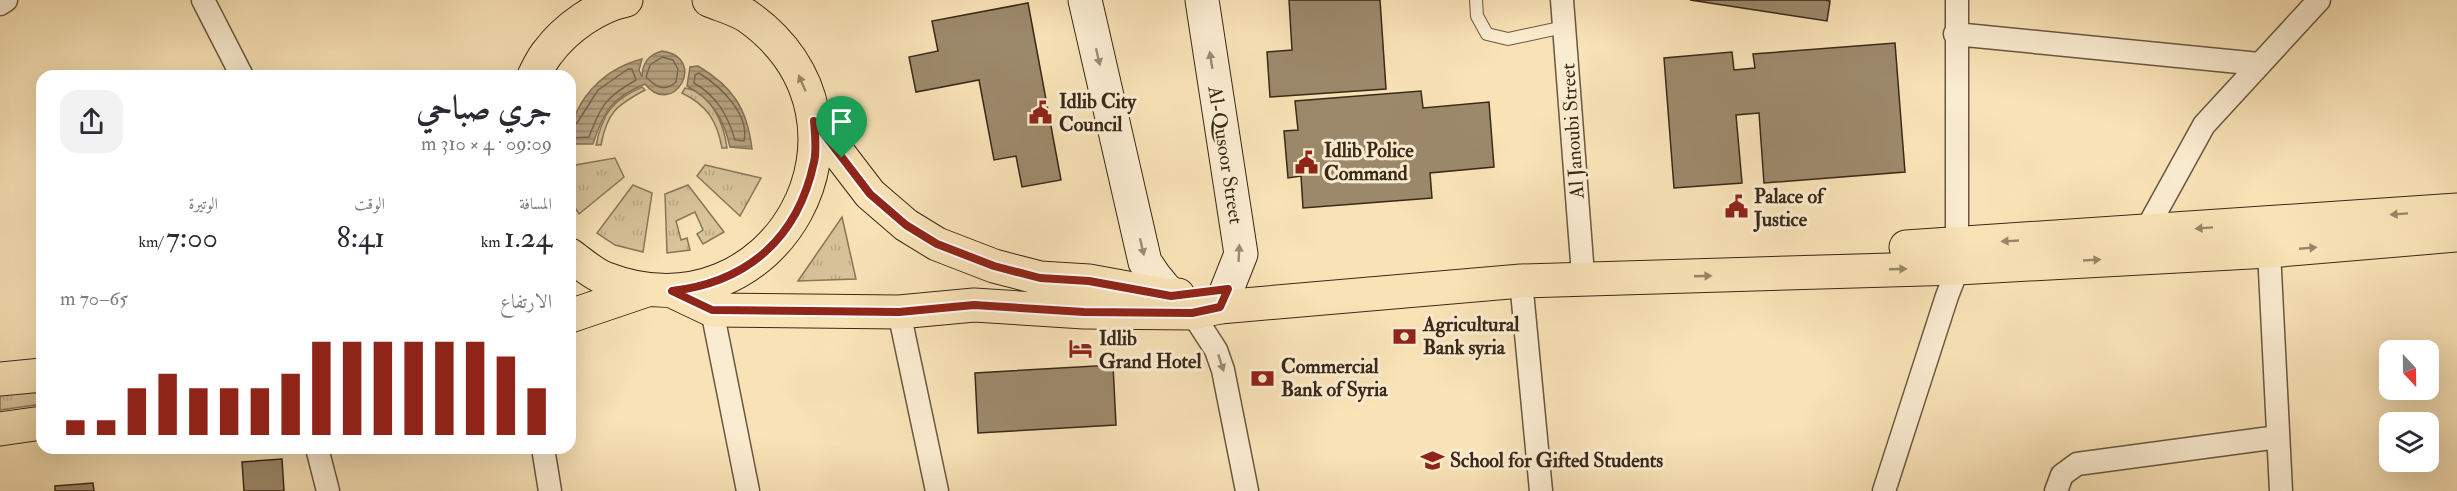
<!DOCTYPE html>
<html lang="ar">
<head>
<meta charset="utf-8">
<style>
  body { margin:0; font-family:"IM FELL Double Pica",Amiri,serif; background:#f2f2f3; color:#2b2b33; direction:rtl; height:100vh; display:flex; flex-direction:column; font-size:22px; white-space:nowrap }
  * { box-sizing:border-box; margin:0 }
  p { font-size:20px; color:#7c7c81 }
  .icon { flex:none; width:33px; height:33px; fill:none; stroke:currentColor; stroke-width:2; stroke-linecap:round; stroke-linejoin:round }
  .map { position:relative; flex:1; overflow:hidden; direction:ltr }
  .drawer { position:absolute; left:36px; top:70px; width:540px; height:384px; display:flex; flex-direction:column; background:#fff; border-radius:18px; box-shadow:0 6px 24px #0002; direction:rtl }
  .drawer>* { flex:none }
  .needle { width:39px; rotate:158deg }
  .buttons { position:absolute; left:2379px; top:340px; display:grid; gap:12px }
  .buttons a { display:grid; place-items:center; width:60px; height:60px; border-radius:12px; background:#fff; box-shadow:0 6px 24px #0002; font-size:30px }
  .pin { position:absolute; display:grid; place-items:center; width:51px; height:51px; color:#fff; margin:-62px -26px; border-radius:50% 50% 50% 0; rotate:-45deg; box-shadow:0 0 6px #0007 }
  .pin .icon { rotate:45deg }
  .round { display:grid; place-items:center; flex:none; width:63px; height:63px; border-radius:18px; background:#f2f2f3 }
  .overview { display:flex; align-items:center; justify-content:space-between; height:102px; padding:0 24px }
  h1 { font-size:33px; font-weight:600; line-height:45px }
  .metrics { display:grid; grid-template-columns:repeat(3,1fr); gap:9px; height:102px; padding:6px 24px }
  .metrics div { display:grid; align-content:center }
  .metrics b { font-size:30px; font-weight:600 }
  .metrics small { font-size:16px; font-weight:400 }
  .metrics p { font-size:16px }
  .chart { height:168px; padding:12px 24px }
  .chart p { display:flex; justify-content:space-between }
  .chart svg { width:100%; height:108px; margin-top:6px; stroke:#8f2418; stroke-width:6 }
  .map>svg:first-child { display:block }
  .grass { fill:url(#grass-tufts); stroke:#88765a; stroke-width:1.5 }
  .water { fill:url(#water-rules); stroke:#857257; stroke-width:1.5 }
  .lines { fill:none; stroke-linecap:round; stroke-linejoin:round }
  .shore { stroke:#78664d; stroke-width:1.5 }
  .building { fill:#9c896b; stroke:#392919; stroke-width:1.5 }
  .lane-casing { stroke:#695740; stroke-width:14 }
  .street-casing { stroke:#695740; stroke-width:25 }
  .secondary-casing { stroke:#392919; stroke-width:35 }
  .primary-casing { stroke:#392919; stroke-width:35 }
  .lane { stroke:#faecd0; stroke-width:12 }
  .street { stroke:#faecd0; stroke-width:22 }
  .secondary { stroke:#faecd0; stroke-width:33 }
  .primary { stroke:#f8e2b6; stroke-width:33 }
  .oneway { fill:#9a8a74 }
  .oneway2 { fill:#988668 }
  .route-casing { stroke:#fff; stroke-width:12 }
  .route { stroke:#8f2418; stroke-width:8 }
  .labels { text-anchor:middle; stroke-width:6; stroke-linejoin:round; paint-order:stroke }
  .poi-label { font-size:20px; font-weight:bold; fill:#392919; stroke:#faecd0; text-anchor:start }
  .street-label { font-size:20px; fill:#392919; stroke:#faecd0 }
</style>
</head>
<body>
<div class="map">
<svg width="2457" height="491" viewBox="0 0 2457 491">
  <defs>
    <pattern id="grass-tufts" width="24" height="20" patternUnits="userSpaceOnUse" patternTransform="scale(1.5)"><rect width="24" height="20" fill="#d8c39b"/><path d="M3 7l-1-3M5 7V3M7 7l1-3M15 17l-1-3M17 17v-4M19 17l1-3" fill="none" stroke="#baa885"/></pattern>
    <pattern id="water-rules" width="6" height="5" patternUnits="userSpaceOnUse" patternTransform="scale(1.5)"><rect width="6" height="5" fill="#b7a381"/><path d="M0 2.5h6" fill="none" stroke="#968569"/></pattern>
  </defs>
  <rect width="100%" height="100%" fill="#f8e2b6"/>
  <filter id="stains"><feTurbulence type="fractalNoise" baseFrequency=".00333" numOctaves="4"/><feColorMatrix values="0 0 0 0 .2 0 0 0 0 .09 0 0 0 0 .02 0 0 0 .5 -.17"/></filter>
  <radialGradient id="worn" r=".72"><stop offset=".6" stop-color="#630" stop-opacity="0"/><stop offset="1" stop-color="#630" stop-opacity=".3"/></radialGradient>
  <path class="grass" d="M642 87 645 90C617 105 607 112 601 145H596C603 113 612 100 642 87Z
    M685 88C712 92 724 125 727 148H722C717 121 707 105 682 93Z
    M615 158 624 177 579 214 570 200V166Z
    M705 165 761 178 740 216 697 176Z
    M633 185 652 193 643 252 615 245 597 233Z
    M688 185 724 232 703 244 697 234 703 230 695 212 676 221 681 240 687 238 690 250 667 253 665 194Z
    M842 217 856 279 798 281Z
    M42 388V404L0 410V391Z"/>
  <path class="water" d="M662 51C709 58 673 119 645 84 611 98 604 111 593 144H570C570 102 603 69 642 59L639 70 642 77C642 63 648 55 662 51Z
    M698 66C733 87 747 108 752 149L730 147C724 120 712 99 687 86L690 67Z"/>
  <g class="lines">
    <path class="shore" d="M662 57 673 60 678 69 676 82C664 93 655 86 646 77L650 65Z
      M699 73C720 86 750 114 744 141L735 140C728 116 717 96 694 83L695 75Z
      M570 126 577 123 598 90 628 69H632L636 80C606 97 601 105 589 137L570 138"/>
  </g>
  <path class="building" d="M1289 0H1380L1386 89 1270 97 1267 52 1292 50Z
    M1690 0H1825L1830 1 1827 21Z
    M1028 3 1061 180 1022 187 1016 156 994 160 979 80 916 92 909 57 938 51 932 21Z
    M1895 43 1905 172 1764 183 1759 113 1736 115 1742 183 1674 188 1664 58 1732 52 1734 70 1755 68 1753 54Z
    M1421 91 1423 108 1489 102 1494 167 1430 173 1432 198 1303 208 1301 176 1288 178 1284 131 1298 130 1295 101Z
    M1113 365 1116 425 978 433 975 373Z
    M282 459 284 491H244L242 462Z
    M93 483 94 491H55V486Z"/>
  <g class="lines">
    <defs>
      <path id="lane" d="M1476 0 1477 16 1487 34 1508 39 1564 27"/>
      <path id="street" d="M203 0 242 76
        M1562 0 1582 262
        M1957 0V244
        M0 4 6 0
        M1955 34 2259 64
        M2145 232 2204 125 2319 0
        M2269 251 2281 491
        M1521 281 1541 491
        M712 310 748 491
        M899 312 937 491
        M1192 313 1216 350 1223 370 1247 491
        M317 448 328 491
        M543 448 550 491
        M1884 491 1947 296 1958 268
        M2056 491 2062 475 2077 464 2278 437"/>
      <path id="secondary" d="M1085 0 1145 262C1156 280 1169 295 1186 308
        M1202 0 1241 254 1220 307"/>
      <path id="primary" d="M534 76C538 68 542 59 548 52 566 28 597 6 626 0
        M814 121 870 194 906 225 937 244 994 266 1040 278 1089 281 1171 296 1178 295
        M1906 247 2457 210
        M570 255C581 263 592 273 604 278 776 345 897 121 747 16 736 9 721 5 709 0
        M672 291 712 310 899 312 974 305 1084 312 1192 313 1220 307 1521 281 1958 268 2269 251 2457 235
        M570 316 647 290
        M0 379 42 375
        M0 429 42 423"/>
    </defs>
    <use href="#lane" class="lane-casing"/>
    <use href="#street" class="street-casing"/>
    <use href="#secondary" class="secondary-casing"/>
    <use href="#primary" class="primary-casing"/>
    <use href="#lane" class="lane"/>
    <use href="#street" class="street"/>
    <use href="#secondary" class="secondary"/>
    <use href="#primary" class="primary"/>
  </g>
  <defs><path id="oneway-solid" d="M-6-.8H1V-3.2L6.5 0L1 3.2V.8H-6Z" transform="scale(1.5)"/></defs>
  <g class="oneway">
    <use href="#oneway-solid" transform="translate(1098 57) rotate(77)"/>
    <use href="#oneway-solid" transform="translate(1211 60) rotate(-99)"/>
    <use href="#oneway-solid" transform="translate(1142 247) rotate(77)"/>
    <use href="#oneway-solid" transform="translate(1239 253) rotate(-87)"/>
    <use href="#oneway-solid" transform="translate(1221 363) rotate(72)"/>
  </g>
  <g class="oneway2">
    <use href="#oneway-solid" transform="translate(802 83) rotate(-114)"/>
    <use href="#oneway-solid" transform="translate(2399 214) rotate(176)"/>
    <use href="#oneway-solid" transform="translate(2204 228) rotate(176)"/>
    <use href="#oneway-solid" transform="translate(2010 241) rotate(177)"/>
    <use href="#oneway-solid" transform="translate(2308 248) rotate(-5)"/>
    <use href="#oneway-solid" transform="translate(2092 260) rotate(-3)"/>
    <use href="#oneway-solid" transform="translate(1898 269) rotate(-2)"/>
    <use href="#oneway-solid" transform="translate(1703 276) rotate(-2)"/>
  </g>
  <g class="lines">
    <defs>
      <path id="route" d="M814 121 870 194 906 225 937 244 994 266 1040 278 1089 281 1171 296 1228 289 1220 307 1192 313 1084 312 974 305 899 312 712 310 672 291C748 282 798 238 814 162 817 150 815 134 814 121Z"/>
    </defs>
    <use href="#route" class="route-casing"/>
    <use href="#route" class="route"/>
  </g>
  <defs>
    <symbol id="civic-bare" viewBox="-9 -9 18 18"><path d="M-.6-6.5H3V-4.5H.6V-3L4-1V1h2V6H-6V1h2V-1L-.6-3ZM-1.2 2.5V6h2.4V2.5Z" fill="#8f2418" stroke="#faecd0" stroke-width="2.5" paint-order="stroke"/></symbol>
    <symbol id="bank-bare" viewBox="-9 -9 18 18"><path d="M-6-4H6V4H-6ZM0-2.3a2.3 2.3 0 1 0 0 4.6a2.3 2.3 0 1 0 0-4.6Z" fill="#8f2418" stroke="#faecd0" stroke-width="2.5" paint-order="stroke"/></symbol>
    <symbol id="hotel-bare" viewBox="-9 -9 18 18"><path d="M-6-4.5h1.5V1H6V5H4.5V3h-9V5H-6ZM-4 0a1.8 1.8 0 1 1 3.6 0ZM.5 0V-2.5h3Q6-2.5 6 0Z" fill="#8f2418" stroke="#faecd0" stroke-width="2.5" paint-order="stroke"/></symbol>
    <symbol id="school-bare" viewBox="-9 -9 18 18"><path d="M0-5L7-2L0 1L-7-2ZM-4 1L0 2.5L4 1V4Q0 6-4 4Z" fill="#8f2418" stroke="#faecd0" stroke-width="2.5" paint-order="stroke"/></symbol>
  </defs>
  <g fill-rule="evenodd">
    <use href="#civic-bare" x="1024" y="96" width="33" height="33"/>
    <use href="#civic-bare" x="1290" y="146" width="33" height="33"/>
    <use href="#civic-bare" x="1720" y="190" width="33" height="33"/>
    <use href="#bank-bare" x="1388" y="320" width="33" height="33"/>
    <use href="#hotel-bare" x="1064" y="332" width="33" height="33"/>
    <use href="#bank-bare" x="1246" y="362" width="33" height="33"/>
    <use href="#school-bare" x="1416" y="444" width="33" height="33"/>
  </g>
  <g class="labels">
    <g class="poi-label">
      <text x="1059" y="108">Idlib City<tspan x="1059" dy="23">Council</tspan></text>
      <text x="1324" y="157">Idlib Police<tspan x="1324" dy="23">Command</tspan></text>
      <text x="1754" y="203">Palace of<tspan x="1754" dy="23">Justice</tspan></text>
      <text x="1423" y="331">Agricultural<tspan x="1423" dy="23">Bank syria</tspan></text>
      <text x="1099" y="345">Idlib<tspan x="1099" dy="23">Grand Hotel</tspan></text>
      <text x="1281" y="373">Commercial<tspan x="1281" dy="23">Bank of Syria</tspan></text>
      <text x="1450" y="467">School for Gifted Students</text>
    </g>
    <g class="street-label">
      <text transform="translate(1572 131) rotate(-94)" y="7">Al Janoubi Street</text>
      <text transform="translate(1226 155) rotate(81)" y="7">Al-Qusoor Street</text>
    </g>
  </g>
  <rect width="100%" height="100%" filter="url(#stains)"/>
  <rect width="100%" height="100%" fill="url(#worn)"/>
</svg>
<div class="buttons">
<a><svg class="needle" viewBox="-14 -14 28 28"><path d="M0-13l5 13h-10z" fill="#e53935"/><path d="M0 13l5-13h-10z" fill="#7c7c81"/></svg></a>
<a><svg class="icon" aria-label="layers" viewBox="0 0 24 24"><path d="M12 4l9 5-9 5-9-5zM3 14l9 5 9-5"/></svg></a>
</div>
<div class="pin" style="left:842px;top:158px;background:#1e9e55"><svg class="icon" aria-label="arrive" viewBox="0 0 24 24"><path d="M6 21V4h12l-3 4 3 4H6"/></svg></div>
<section class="drawer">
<div class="overview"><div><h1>جري صباحي</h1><p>09:09 · 4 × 310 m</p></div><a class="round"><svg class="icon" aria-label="share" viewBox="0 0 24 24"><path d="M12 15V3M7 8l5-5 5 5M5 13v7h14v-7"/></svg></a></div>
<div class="metrics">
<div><p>المسافة</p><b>1.24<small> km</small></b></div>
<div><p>الوقت</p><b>8:41</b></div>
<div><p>الوتيرة</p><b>7:00<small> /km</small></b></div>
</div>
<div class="chart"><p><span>الارتفاع</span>65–70 m</p>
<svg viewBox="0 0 160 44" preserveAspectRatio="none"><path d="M5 44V38M15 44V38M25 44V25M35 44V19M45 44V25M55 44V25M65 44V25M75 44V19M85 44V6M95 44V6M105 44V6M115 44V6M125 44V6M135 44V6M145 44V12M155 44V25"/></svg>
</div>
</section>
</div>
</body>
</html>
